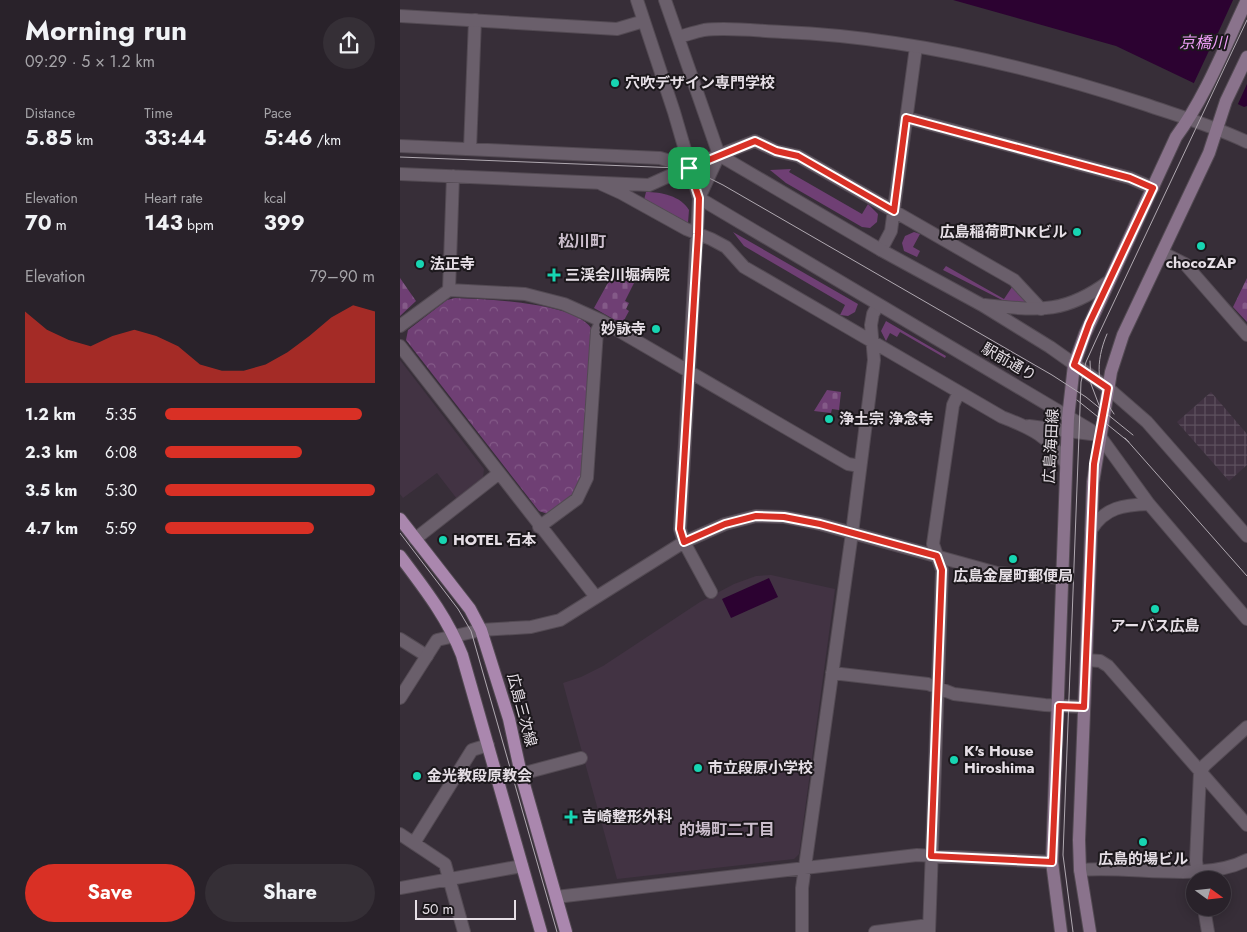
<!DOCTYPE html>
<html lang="en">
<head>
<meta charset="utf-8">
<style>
  body { margin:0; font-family:Jost,"Noto Sans JP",sans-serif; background:#352f36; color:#f1f3f6; height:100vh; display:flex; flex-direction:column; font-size:19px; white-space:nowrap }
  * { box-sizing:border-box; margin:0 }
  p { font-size:16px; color:#a5a4a8 }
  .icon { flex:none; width:28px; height:28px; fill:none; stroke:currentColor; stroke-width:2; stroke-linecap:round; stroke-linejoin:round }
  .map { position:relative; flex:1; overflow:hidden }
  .sheet { display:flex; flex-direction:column; background:#29222a; width:400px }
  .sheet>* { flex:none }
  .needle { width:32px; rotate:105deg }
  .buttons { position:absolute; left:786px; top:871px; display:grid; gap:10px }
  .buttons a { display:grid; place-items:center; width:45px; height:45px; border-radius:50%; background:#29222a; box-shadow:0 2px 12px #0003,0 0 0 1px #453f47; font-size:25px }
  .scale { position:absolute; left:15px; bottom:12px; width:101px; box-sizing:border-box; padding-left:5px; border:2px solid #e6dfe6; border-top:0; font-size:14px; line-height:18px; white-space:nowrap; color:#e6dfe6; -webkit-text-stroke:4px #1c181c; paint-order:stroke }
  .pin { position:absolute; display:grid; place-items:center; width:42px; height:42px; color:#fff; margin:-21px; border-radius:10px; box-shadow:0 2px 8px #0006 }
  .round { display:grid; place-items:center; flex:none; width:52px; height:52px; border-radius:26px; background:#352f36 }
  .summary { display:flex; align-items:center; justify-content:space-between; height:85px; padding:0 25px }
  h1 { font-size:28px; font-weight:700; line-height:38px }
  .figures { display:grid; grid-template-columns:repeat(3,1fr); gap:8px; height:85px; padding:5px 25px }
  .figures div { display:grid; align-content:center }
  .figures b { font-size:21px; font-weight:700 }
  .figures small { font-size:14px; font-weight:400 }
  .figures p { font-size:14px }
  .chart { height:140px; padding:10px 25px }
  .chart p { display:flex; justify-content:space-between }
  .chart svg { width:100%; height:90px; margin-top:5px; fill:#d93025; opacity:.7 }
  .action { display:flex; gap:10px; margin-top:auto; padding:10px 25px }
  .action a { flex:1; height:58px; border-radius:30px; background:#d93025; color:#fff; font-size:20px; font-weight:700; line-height:58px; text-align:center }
  .action a+a { background:#352f36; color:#f1f3f6 }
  ul { padding:0 25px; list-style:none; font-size:16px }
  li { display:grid; grid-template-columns:80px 60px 1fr; align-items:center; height:38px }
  li i { height:12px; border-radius:6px; background:#d93025 }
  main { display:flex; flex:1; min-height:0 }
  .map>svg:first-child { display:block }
  .built { fill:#423343 }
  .industrial { fill:url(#industrial-grid) }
  .green { fill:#6f3f74 }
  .cemetery { fill:url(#cemetery-stones) }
  .park { fill:url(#park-crowns) }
  .water { fill:#2c0231 }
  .pier { fill:#372e38 }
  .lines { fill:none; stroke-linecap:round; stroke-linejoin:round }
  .minor-casing { stroke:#534a53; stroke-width:14 }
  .tertiary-casing { stroke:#534a53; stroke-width:14 }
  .secondary-casing { stroke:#534a53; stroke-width:14 }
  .primary-casing { stroke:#534a53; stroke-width:14 }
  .minor { stroke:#6a5f6b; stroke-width:12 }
  .tertiary { stroke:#6a5f6b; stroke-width:12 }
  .secondary { stroke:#8a738c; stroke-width:12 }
  .primary { stroke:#aa87ae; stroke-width:12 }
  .tram { stroke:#b0a9b1; stroke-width:1 }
  .route-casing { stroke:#fff; stroke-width:10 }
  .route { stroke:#d93025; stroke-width:6 }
  .poi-dot { fill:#17d5b2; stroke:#1c181c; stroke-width:2 }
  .labels { text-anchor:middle; stroke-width:4; stroke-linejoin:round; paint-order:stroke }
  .poi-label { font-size:15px; font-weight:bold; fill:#e6dfe6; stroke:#1c181c; text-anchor:start }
  .street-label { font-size:15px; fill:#e6dfe6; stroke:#1c181c }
  .water-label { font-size:16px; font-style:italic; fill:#ef9ef8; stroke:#1c181c }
  .neighbourhood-label { font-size:16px; font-weight:bold; fill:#ccbfcd; stroke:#1c181c }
</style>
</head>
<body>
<main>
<section class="sheet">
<div class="summary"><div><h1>Morning run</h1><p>09:29 · 5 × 1.2 km</p></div><a class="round"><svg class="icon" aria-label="share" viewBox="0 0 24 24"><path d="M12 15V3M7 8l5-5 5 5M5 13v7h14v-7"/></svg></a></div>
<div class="figures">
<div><p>Distance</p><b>5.85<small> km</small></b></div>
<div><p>Time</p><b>33:44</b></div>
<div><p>Pace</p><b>5:46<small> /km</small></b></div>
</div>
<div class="figures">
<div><p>Elevation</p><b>70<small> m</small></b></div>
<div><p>Heart rate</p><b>143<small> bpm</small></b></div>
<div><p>kcal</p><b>399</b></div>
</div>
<div class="chart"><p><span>Elevation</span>79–90 m</p>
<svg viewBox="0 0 160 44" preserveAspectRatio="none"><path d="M0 44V9L10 18L20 23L30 26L40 21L50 18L60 21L70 26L80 35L90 38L100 38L110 35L120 29L130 21L140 12L150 6L160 9V44z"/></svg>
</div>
<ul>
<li><b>1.2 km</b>5:35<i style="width:94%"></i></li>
<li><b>2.3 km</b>6:08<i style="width:65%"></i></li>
<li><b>3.5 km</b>5:30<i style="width:100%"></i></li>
<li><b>4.7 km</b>5:59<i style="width:71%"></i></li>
</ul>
<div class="action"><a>Save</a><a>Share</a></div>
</section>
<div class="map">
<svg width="847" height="932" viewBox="0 0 847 932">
  <defs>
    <pattern id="industrial-grid" width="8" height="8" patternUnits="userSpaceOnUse" patternTransform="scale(1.25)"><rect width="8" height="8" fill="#423343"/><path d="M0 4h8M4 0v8" fill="none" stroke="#5d505e"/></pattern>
    <pattern id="cemetery-stones" width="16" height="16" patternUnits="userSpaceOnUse" patternTransform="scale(1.25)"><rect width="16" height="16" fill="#6f3f74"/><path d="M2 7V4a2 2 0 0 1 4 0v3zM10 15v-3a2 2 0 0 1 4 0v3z" fill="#845a88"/></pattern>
    <pattern id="park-crowns" width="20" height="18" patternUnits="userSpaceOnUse" patternTransform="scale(1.25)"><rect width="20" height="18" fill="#6f3f74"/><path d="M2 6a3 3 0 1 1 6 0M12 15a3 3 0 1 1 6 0" fill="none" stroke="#845a88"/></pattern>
  </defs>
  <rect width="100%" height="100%" fill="#372e38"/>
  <path class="built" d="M0 360 84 469 83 478 57 499 37 473 3 498 0 494Z
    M371 575 435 589 399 854 394 859 217 879 163 683 181 677 203 666 300 602 334 584 356 576Z"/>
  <path class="industrial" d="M811 392 847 434V465L829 481 777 422Z"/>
  <path class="green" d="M391 169 389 172 462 214 468 204 478 214 477 222 470 228 462 227 386 183 370 170Z
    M246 192C261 192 281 196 289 210L288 223 244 200Z
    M333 232 458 304 455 312 448 316 440 315 445 305 344 246Z
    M514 232 520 234 513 247 520 251 517 257 504 251 502 243 505 236Z
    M546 266 604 299 612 287 627 301 626 304 602 300 543 270Z
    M486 321 546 356 545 358 500 332 497 337 490 333 486 341 481 331Z"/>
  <path class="cemetery" d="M215 270 235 281 225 301 229 303 226 309 229 311 222 324 194 308Z
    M0 278 16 301 0 316Z
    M847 278V322L833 307Z
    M427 390 441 392 439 410 432 409 431 413 414 411Z"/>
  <path class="park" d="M55 298C84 299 174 302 191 328L181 477 174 494 148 514 139 511 6 340 8 330 47 300Z"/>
  <path class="water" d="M553 0H847V106L844 107 716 46Z
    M369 578 378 597 331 618 322 599Z"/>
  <path class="pier" d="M833 0H847V84L837 106 793 85 814 40V35L818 33Z"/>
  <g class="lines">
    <defs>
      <path id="minor" d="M507 118 730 178 753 188
        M0 146 260 158 289 167
        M70 149 75 20
        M0 174 249 185 289 167
        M199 183 221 193 286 229 311 239 326 247 344 267 602 417C631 428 650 437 666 464
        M481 250 491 231 516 47
        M763 253 785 264 847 335
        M49 290 53 176
        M0 326 49 290 125 294 164 304 202 321 448 464 460 466
        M0 346 196 597
        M629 426 699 435
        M139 527 177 499 187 478 197 331 202 321
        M15 539 98 474
        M311 592 284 542 280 529 299 198 319 155 355 141 376 151 398 156 614 280 641 309
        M81 630 131 627 160 620 284 542
        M0 639 27 656
        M686 660 700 661 708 666 847 825
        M432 673 528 684 554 694 645 705 684 707
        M121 774 181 758
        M0 834 45 864 64 932
        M14 843 72 750 88 745
        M680 870C731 865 803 883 847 860
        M799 880 796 861 800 772 805 765 847 727
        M0 888 122 866
        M156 897 517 855 652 862
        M804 908 808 932
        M402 932V888L452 533 474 360 471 325 473 314 478 305
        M475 932 529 925
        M529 932 542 570 533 544 553 405 559 392"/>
      <path id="tertiary" d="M237 0 274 112 299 198 699 435 749 504 847 619
        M265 0 319 155
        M0 16 217 29 244 21
        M278 37C286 35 295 32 304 30 329 27 358 31 383 32 506 37 628 66 744 104 779 116 814 126 847 142
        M319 155 481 250 582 305 650 347 708 388 747 422 847 536
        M289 167 319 155
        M585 305C637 310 663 315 708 282
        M691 530C705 507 724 505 749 504
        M284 542 325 524 356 516 384 517 420 524 597 573 662 578
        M0 698 37 640 81 630"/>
      <path id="secondary" d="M661 932 652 862 668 418 674 365 685 334 776 137C806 96 825 46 847 0
        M690 932 680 870 679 840 693 482 711 372 723 335 809 153 826 101 847 57"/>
      <path id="primary" d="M0 519 70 609 81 630 109 719 121 774 166 932
        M0 556C24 588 47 617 62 655L141 932"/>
    </defs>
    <use href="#minor" class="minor-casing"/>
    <use href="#tertiary" class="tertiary-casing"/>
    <use href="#secondary" class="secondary-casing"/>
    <use href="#primary" class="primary-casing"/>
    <use href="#minor" class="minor"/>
    <use href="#tertiary" class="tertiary"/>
    <use href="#secondary" class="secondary"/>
    <use href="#primary" class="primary"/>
    <path class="tram" d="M0 157 279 168 297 172 323 185 652 375 686 397 733 435
      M707 334C695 362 696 388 714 414
      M690 361 691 384 699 405
      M677 400 729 442
      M725 438 847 576
      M0 533 58 609 71 631 157 932
      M673 932 663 855 681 382 686 362 696 340 847 20"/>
  </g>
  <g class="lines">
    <defs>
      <path id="route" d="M506 118 730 178 753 188 689 324 674 365 708 388 694 464 684 707 659 706 652 862 531 856 542 570 537 556 420 524 384 517 356 516 325 524 284 542 280 529 298 234 299 198 289 168 355 141 376 151 398 156 494 211Z"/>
    </defs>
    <use href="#route" class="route-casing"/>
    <use href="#route" class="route"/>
  </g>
  <g class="poi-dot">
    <circle cx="215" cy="83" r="5"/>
    <circle cx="677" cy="232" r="5"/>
    <circle cx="801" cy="246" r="5"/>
    <circle cx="20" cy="264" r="5"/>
    <path d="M151.5 267.5h5v5h5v5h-5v5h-5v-5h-5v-5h5z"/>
    <circle cx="256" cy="329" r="5"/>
    <circle cx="429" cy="419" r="5"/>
    <circle cx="43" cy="540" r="5"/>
    <circle cx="613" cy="559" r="5"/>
    <circle cx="755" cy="609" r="5"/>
    <circle cx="554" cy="760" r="5"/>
    <circle cx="298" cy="768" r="5"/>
    <circle cx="17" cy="776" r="5"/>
    <path d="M168.5 809.5h5v5h5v5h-5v5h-5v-5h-5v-5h5z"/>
    <circle cx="743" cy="842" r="5"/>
  </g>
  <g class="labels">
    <g class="poi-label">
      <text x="225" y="88">穴吹デザイン専門学校</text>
      <text x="667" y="237" text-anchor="end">広島稲荷町NKビル</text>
      <text x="801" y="268" text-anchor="middle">chocoZAP</text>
      <text x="30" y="269">法正寺</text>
      <text x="165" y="280">三渓会川堀病院</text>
      <text x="246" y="334" text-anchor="end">妙詠寺</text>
      <text x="439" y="424">浄土宗 浄念寺</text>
      <text x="53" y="545">HOTEL 石本</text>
      <text x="613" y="581" text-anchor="middle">広島金屋町郵便局</text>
      <text x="755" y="631" text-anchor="middle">アーバス広島</text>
      <text x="564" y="756">K's House<tspan x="564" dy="17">Hiroshima</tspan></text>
      <text x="308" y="773">市立段原小学校</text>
      <text x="27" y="781">金光教段原教会</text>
      <text x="182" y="822">吉崎整形外科</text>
      <text x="743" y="864" text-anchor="middle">広島的場ビル</text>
    </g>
    <g class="street-label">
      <text transform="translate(609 362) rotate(30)" y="5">駅前通り</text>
      <text transform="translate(651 446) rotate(-87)" y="5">広島海田線</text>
      <text transform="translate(122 710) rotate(75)" y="5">広島三次線</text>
    </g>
    <g class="water-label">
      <text x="803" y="48">京橋川</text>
    </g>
    <g class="neighbourhood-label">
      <text x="182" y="247">松川町</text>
      <text x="327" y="835">的場町二丁目</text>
    </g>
  </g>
</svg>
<div class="buttons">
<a><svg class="needle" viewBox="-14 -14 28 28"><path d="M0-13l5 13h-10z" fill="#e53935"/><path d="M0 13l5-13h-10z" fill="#a5a4a8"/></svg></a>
</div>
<div class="scale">50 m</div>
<div class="pin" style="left:289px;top:168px;background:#1e9e55"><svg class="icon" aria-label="arrive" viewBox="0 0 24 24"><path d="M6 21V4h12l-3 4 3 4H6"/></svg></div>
</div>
</main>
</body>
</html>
